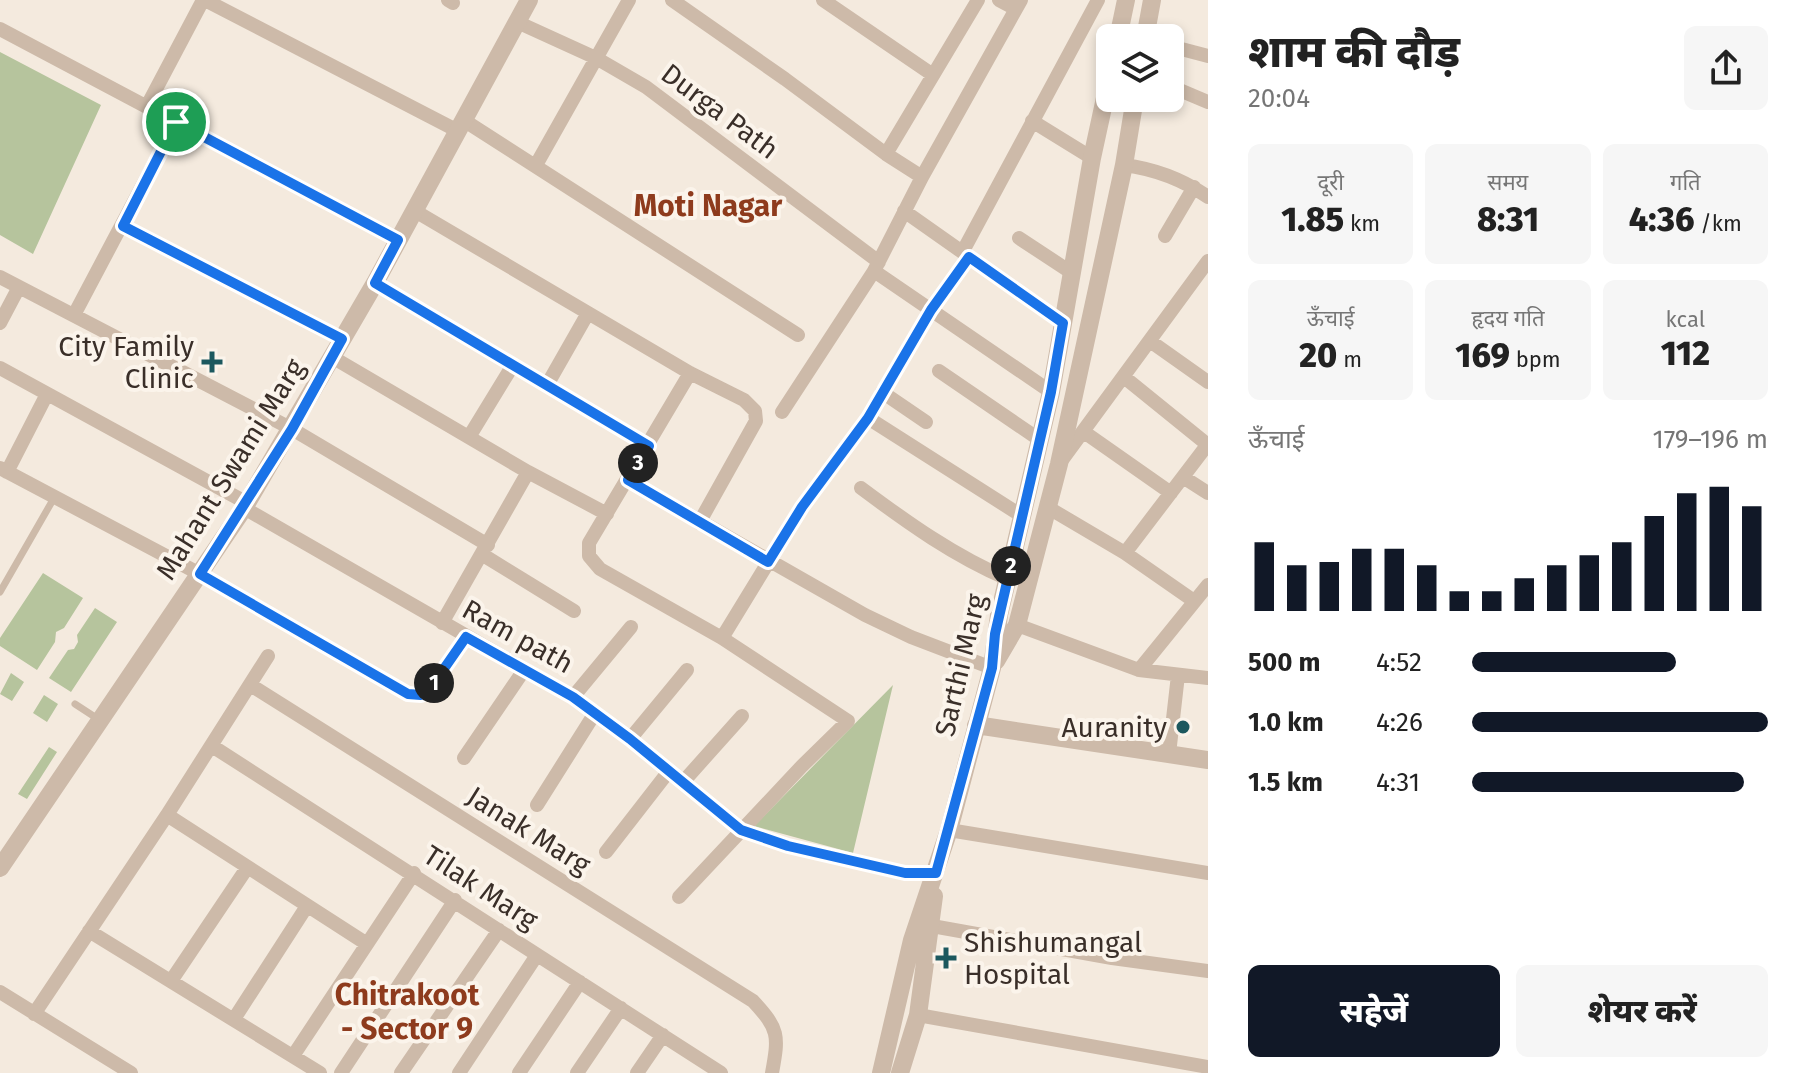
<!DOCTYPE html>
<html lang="hi">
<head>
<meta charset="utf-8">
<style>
  body { margin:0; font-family:"Fira Sans","Noto Sans Devanagari",sans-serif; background:#f6f6f6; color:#222; height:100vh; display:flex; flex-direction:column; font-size:30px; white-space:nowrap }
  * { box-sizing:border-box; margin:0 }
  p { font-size:26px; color:#767676 }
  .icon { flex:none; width:44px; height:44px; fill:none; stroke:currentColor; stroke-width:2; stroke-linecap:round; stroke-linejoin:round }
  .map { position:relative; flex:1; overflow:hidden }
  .sheet { display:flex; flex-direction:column; background:#fff; width:600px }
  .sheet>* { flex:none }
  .buttons { position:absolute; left:1096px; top:24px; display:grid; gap:16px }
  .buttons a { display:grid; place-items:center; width:88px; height:88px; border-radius:12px; background:#fff; box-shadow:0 4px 12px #0003; font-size:40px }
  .pin { position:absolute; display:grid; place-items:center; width:68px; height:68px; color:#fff; margin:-34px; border:4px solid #fff; border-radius:50%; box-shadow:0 2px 8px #0007 }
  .km { position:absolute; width:40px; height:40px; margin:-20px; border-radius:50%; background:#222; color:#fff; font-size:22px; line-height:40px; text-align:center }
  .round { display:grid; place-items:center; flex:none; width:84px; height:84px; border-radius:12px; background:#f6f6f6 }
  .head { display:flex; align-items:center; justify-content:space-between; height:136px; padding:0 40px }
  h1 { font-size:44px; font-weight:800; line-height:60px }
  .metrics { display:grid; grid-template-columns:repeat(3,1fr); gap:12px; height:136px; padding:8px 40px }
  .metrics div { display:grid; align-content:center; border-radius:12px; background:#f6f6f6; text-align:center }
  .metrics b { font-size:34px; font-weight:800 }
  .metrics small { font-size:22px; font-weight:400 }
  .metrics p { font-size:22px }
  .chart { height:224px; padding:16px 40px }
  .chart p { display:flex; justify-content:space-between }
  .chart svg { width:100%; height:144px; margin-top:8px; stroke:#111827; stroke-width:6 }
  .cta { display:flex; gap:16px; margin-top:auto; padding:16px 40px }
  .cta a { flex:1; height:92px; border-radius:12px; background:#111827; color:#fff; font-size:32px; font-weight:800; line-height:92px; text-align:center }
  .cta a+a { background:#f6f6f6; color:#222 }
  ul { padding:0 40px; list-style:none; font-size:26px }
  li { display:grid; grid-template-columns:128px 96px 1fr; align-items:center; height:60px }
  li i { height:20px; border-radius:10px; background:#111827 }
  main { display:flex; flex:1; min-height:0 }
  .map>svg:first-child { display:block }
  .green { fill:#b6c49d }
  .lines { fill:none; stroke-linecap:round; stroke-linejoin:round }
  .service { stroke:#cdbaa9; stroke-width:7 }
  .minor { stroke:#cdbaa9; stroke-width:14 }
  .tertiary { stroke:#cdbaa9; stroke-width:18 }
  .route-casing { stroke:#fff; stroke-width:16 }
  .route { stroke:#1a73e8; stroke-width:10 }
  .poi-dot { fill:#1c585e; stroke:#fbf4eb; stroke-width:3 }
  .labels { text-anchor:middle; stroke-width:8; stroke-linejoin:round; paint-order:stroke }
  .street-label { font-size:28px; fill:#3a2f29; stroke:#fbf4eb }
  .poi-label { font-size:28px; fill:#3a2f29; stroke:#fbf4eb; text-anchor:end }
  .neighbourhood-label { font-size:30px; font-weight:bold; fill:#8e3b1d; stroke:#fbf4eb }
</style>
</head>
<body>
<main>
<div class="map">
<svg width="1208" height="1073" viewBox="0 0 1208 1073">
  <rect width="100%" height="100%" fill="#f4eade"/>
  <path class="green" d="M0 52 101 105 33 254 0 235Z
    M43 573 83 598 64 628 56 632 55 642 37 670 0 646V638Z
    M95 608 117 622 71 692 49 678 68 650 74 649 78 642 77 635Z
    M11 673 24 682 12 701 0 694Z
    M893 685 853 853 754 826Z
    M44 695 58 704 47 722 33 713Z
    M49 747 57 752 27 799 18 794Z"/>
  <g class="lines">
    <path class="service" d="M0 592 54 498
      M75 704 98 719"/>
    <path class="minor" d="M205 0 458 131
      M448 0 453 3
      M672 0 785 79 886 154 922 177
      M823 0 933 75
      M999 0 1016 9
      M1021 0 922 177 874 271 1051 392
      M517 22 596 58 646 87 879 262
      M0 29 398 240
      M1170 46 1208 56
      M1170 86 1208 102
      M147 106 203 0
      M465 121 798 335
      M1032 121 1092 158
      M886 154 978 0
      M536 165 629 0
      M1124 165C1155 169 1182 179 1208 197
      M415 211 690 373 744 400 755 411 756 421 699 523
      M904 211 1063 323
      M123 226 342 339
      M1165 236 1194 187
      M1019 238 1072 273
      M963 251 1098 0
      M0 277 292 429 488 545
      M375 283 649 446
      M74 315 176 122
      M0 323 19 287
      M1150 341 1208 382
      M332 357 528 472 607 514
      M0 368 247 503
      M939 371 1040 440
      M1124 377 1208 445
      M547 385 588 313
      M882 392 926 422
      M782 412 874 271
      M868 418 1022 516
      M1084 432 1171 493
      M469 437 513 365
      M1059 464 1208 261
      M0 468 200 574 408 694 421 695 432 686 466 637
      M7 472 47 394
      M1183 477 1208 493
      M628 480 865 615 911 637 992 668
      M861 488C908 523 954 556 1008 579
      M1047 507 1125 553 1194 601
      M244 508 573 697 630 739 741 830 788 846 905 873H936
      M1125 553 1208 444
      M483 555 574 611
      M442 623 528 472
      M1017 625 1139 670 1208 678
      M722 638 802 507 868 418 931 310 969 257
      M1139 670 1208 585
      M252 686 753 1001C779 1029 779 1035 772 1073
      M573 697 631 627
      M630 739 687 670
      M212 746 721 1073
      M1169 754 1178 675
      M464 758 524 670
      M683 782 742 716
      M537 805 595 713
      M167 815 367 944
      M949 830 1208 873
      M606 852 669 771
      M679 897 802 766 848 721 722 638 600 569 589 556V543L690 373
      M932 926 1112 958 1208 971
      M89 931 320 1073
      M171 981 247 868
      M0 992 131 1073
      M34 1014 167 815 268 656
      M918 1015 1208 1067
      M234 1019 307 906
      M293 1056 414 873
      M341 1073 455 900
      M401 1073 499 930
      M459 1073 537 955
      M519 1073 580 982
      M577 1073 621 1008
      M637 1073 663 1035"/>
    <path class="tertiary" d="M1118 38 1126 0
      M1145 38 1152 0
      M996 661 1017 625 1059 464 1124 165 1135 98
      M976 725 1208 760
      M0 868 244 508 375 283 529 0
      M881 1073 912 940 949 830 992 668 999 615 1051 392 1092 158 1110 75
      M900 1073 918 1015 934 896"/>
  </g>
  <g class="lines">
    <defs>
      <path id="route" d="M176 122 398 240 375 283 649 446 628 480 768 562 802 507 868 418 931 310 969 257 1063 323 1051 392 995 634 992 668 936 873H905L788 846 741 830 630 739 573 697 466 637 432 686 421 695 408 694 200 574 292 429 342 339 123 226Z"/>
    </defs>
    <use href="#route" class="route-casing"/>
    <use href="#route" class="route"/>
  </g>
  <g class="poi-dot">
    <path d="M208 350h8v8h8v8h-8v8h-8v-8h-8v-8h8z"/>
    <circle cx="1183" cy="727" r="8"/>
    <path d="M942 946h8v8h8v8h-8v8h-8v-8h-8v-8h8z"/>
  </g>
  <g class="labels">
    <g class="street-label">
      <text transform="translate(720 111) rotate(37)" y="10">Durga Path</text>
      <text transform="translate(230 469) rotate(-58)" y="10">Mahant Swami Marg</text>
      <text transform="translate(518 636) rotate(29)" y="10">Ram path</text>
      <text transform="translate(960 665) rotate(-77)" y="10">Sarthi Marg</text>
      <text transform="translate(529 830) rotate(32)" y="10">Janak Marg</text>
      <text transform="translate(481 887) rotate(33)" y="10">Tilak Marg</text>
    </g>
    <g class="poi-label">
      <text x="194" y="356">City Family<tspan x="194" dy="32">Clinic</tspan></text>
      <text x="1167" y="737">Auranity</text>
      <text x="964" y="952" text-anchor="start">Shishumangal<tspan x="964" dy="32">Hospital</tspan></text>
    </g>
    <g class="neighbourhood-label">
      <text x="708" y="216">Moti Nagar</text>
      <text x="407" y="1005">Chitrakoot<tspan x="407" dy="34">- Sector 9</tspan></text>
    </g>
  </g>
</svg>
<div class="buttons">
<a><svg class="icon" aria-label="layers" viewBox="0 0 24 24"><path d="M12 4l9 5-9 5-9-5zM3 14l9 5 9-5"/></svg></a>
</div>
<div class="pin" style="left:176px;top:122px;background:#1e9e55"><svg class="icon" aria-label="arrive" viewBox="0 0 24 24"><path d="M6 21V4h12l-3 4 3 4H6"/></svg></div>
<b class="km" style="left:434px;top:683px">1</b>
<b class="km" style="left:1011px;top:566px">2</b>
<b class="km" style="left:638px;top:463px">3</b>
</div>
<section class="sheet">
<div class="head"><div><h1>शाम की दौड़</h1><p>20:04</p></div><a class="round"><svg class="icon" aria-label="share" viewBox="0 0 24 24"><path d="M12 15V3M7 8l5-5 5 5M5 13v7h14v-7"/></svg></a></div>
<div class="metrics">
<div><p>दूरी</p><b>1.85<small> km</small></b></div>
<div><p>समय</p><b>8:31</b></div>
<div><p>गति</p><b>4:36<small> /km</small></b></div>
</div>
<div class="metrics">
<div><p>ऊँचाई</p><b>20<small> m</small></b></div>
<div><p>हृदय गति</p><b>169<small> bpm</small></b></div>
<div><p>kcal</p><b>112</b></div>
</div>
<div class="chart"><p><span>ऊँचाई</span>179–196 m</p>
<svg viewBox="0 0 160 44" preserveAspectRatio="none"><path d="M5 44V23M15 44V30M25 44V29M35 44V25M45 44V25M55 44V30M65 44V38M75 44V38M85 44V34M95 44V30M105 44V27M115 44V23M125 44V15M135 44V8M145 44V6M155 44V12"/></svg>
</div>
<ul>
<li><b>500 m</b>4:52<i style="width:69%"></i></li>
<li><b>1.0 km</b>4:26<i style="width:100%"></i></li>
<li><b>1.5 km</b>4:31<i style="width:92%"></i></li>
</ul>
<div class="cta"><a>सहेजें</a><a>शेयर करें</a></div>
</section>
</main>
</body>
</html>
